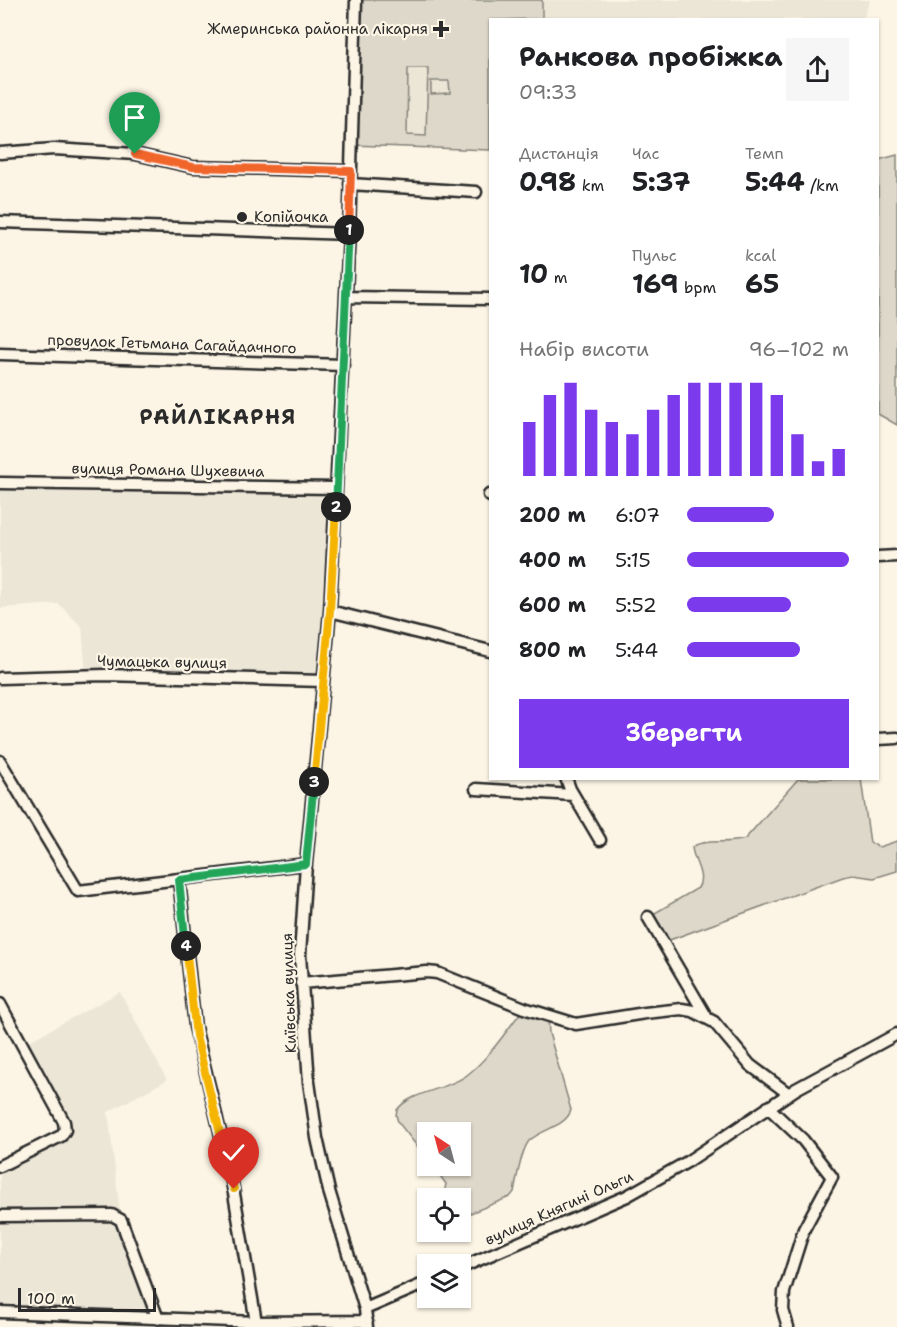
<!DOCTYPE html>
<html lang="uk">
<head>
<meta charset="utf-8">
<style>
  body { margin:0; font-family:"Shantell Sans",sans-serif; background:#f6f6f6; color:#202124; height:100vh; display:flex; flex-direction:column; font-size:22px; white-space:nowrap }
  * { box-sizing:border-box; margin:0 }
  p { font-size:20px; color:#757577 }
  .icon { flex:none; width:33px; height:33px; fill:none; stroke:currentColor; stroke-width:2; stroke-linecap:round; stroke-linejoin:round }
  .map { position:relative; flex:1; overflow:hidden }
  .side { position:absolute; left:489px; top:18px; width:390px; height:762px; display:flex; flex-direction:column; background:#fff; border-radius:0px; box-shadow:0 2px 4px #0004 }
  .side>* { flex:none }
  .needle { width:39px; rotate:324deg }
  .tools { position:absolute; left:417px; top:1122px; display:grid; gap:12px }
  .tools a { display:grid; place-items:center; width:54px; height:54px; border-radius:0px; background:#fff; box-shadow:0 2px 4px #0004; font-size:30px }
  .scale { position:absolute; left:18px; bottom:15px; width:138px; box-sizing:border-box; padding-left:6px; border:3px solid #2b2b2b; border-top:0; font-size:16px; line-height:21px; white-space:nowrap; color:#2b2b2b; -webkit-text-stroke:4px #fcf5e5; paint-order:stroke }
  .pin { position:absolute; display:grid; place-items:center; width:51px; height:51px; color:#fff; margin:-62px -26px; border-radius:50% 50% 50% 0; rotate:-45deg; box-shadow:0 0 6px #0007 }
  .pin .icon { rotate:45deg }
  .km { position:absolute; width:30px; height:30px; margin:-15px; border-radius:50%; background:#222; color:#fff; font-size:16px; line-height:30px; text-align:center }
  .round { display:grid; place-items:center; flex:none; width:63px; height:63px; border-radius:0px; background:#f6f6f6 }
  .headline { display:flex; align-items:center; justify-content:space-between; height:102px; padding:0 30px }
  h1 { font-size:27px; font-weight:700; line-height:45px }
  .metrics { display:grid; grid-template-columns:repeat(3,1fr); gap:9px; height:102px; padding:6px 30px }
  .metrics div { display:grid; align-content:center }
  .metrics b { font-size:26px; font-weight:700 }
  .metrics small { font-size:16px; font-weight:400 }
  .metrics p { font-size:16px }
  .chart { height:168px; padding:12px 30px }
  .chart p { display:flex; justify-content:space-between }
  .chart svg { width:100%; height:108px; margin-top:6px; stroke:#7c3aed; stroke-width:6 }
  .primary-button { display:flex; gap:12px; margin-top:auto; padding:12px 30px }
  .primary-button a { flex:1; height:69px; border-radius:0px; background:#7c3aed; color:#fff; font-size:24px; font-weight:700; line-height:69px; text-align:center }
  ul { padding:0 30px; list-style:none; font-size:20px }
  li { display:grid; grid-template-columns:96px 72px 1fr; align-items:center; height:45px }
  li i { height:15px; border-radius:8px; background:#7c3aed }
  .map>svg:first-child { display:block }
  .built { fill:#ece6d7 }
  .green { fill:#ded8ca; stroke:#84827a; stroke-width:1.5; fill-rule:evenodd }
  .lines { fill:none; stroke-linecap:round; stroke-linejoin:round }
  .minor-casing { stroke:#2b2b2b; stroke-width:15 }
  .minor { stroke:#fcf5e5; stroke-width:10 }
  .split-1-casing { stroke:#fff; stroke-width:12 }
  .split-2-casing { stroke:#fff; stroke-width:12 }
  .split-3-casing { stroke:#fff; stroke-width:12 }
  .split-4-casing { stroke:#fff; stroke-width:12 }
  .split-5-casing { stroke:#fff; stroke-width:12 }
  .split-1 { stroke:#f0652b; stroke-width:8 }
  .split-2 { stroke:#22a559; stroke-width:8 }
  .split-3 { stroke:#f5b400; stroke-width:8 }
  .split-4 { stroke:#22a559; stroke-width:8 }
  .split-5 { stroke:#f5b400; stroke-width:8 }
  .poi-dot { fill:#2b2b2b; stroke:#fcf5e5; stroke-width:2 }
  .labels { text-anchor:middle; stroke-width:4.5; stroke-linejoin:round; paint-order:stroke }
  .poi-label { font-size:15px; fill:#2b2b2b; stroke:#fcf5e5; text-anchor:end }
  .street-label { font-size:15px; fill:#2b2b2b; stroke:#fcf5e5 }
  .district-label { font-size:21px; font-weight:bold; letter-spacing:1.5px; fill:#2b2b2b; stroke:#fcf5e5 }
</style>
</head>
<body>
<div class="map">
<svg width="897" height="1327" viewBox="0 0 897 1327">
  <rect width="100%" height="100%" fill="#fcf5e5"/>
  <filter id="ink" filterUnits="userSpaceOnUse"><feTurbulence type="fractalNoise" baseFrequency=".0167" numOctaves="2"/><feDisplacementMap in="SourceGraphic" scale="12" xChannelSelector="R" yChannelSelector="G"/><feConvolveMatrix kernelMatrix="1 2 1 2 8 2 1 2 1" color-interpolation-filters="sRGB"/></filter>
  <g filter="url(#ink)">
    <path class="built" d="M356 0H870L863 19 490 20V150L351 145Z
      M0 483 336 488 323 681 86 675 82 627 59 604 0 608Z
      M120 992 167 1080 108 1112 121 1220 158 1319 0 1312V1166L65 1130 22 1045Z"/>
    <path class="green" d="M356 0H542V19L490 20V150L351 145ZM408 68H428L426 136 407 135ZM431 81H449L450 93 431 94Z
      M897 155V425L878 414V160Z
      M798 779H861L870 843 879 847 897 841V871L874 878 853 875 843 877 664 942 648 917 698 888C706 875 693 861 692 847 706 838 728 845 745 839Z
      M524 1008 548 1016 549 1033 571 1110C566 1127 541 1129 529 1141 522 1149 516 1181 514 1192L510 1197 461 1217 460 1198H443L446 1184 433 1166H460V1132H428L427 1159 398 1122 396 1115 397 1110C411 1091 448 1090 467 1075 489 1058 507 1030 524 1008Z"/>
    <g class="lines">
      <defs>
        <path id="minor" d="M356 0 349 234 330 611 306 864 300 955 309 1082 317 1138 329 1191 365 1309 367 1327
          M0 153 54 149 135 154 193 167 351 171
          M350 184 476 192
          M0 222 349 234
          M346 297 490 299
          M0 354 343 365
          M0 483 336 488
          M489 495 490 496
          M878 557 897 556
          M330 611 490 651
          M0 678 105 675 323 681
          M878 739 897 738
          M0 761 78 891 306 864
          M566 778 570 789 600 840
          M476 789 573 795
          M179 880 195 1027 232 1182 256 1322
          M648 917 706 1016
          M301 983 427 972 437 973 524 1008 576 1024 645 1013 682 1009 693 1011 714 1022 750 1065 789 1094
          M0 1004 64 1122 65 1130 61 1136 0 1166
          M768 1107 803 1140 832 1177 804 1229 784 1292 783 1310 788 1327
          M0 1216 112 1215 121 1220 158 1319
          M460 1268 627 1196 687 1162 796 1089 897 1034
          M365 1309 428 1282
          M0 1312 256 1322 367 1321"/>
      </defs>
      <use href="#minor" class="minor-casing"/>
      <use href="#minor" class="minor"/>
    </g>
  </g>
  <g class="lines" filter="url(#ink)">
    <defs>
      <path id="split-1" d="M135 154 193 167 351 171 349 230"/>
      <path id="split-2" d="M336 507 349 230"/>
      <path id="split-3" d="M314 782 330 611 336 507"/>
      <path id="split-4" d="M186 946 179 880 306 864 314 782"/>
      <path id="split-5" d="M186 946 196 1036 234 1189"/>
    </defs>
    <use href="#split-1" class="split-1-casing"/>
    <use href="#split-2" class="split-2-casing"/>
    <use href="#split-3" class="split-3-casing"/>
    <use href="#split-4" class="split-4-casing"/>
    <use href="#split-5" class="split-5-casing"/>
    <use href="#split-1" class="split-1"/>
    <use href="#split-2" class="split-2"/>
    <use href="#split-3" class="split-3"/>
    <use href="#split-4" class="split-4"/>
    <use href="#split-5" class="split-5"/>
  </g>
  <g class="poi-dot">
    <path d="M438 20h6v6h6v6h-6v6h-6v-6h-6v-6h6z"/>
    <circle cx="242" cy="217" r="6"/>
  </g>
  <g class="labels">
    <g class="poi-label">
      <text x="428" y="34">Жмеринська районна лікарня</text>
      <text x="254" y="222" text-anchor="start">Копійочка</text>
    </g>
    <g class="street-label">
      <text transform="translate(172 344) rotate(2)" y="5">провулок Гетьмана Сагайдачного</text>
      <text transform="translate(168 470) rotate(1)" y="5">вулиця Романа Шухевича</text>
      <text transform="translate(162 662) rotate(1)" y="5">Чумацька вулиця</text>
      <text transform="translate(289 993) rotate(-92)" y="5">Київська вулиця</text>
      <text transform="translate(559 1208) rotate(-24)" y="5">вулиця Княгині Ольги</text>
    </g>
    <g class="district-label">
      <text x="218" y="424">РАЙЛІКАРНЯ</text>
    </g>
  </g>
</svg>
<div class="tools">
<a><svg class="needle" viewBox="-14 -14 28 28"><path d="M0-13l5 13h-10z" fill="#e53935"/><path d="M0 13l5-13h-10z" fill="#757577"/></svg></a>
<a><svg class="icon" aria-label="locate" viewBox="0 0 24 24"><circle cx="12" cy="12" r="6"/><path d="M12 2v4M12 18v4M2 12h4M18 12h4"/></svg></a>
<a><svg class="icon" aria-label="layers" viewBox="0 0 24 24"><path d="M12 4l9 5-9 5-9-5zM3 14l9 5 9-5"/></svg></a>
</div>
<div class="scale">100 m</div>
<div class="pin" style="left:135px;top:154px;background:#1e9e55"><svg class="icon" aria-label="arrive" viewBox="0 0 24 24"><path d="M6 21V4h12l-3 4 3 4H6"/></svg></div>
<div class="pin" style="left:234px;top:1189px;background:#d93025"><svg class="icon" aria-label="check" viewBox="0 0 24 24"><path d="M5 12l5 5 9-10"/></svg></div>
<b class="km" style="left:349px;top:230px">1</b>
<b class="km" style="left:336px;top:507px">2</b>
<b class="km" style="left:314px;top:782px">3</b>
<b class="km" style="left:186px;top:946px">4</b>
<section class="side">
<div class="headline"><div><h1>Ранкова пробіжка</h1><p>09:33</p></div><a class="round"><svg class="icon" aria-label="share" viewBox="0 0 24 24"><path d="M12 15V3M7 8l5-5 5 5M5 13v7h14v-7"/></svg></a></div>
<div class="metrics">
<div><p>Дистанція</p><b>0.98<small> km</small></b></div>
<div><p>Час</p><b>5:37</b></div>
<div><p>Темп</p><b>5:44<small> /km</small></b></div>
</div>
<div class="metrics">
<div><b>10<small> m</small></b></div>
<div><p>Пульс</p><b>169<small> bpm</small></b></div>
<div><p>kcal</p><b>65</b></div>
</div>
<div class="chart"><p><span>Набір висоти</span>96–102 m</p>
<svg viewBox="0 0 160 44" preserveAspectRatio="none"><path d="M5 44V22M15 44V11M25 44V6M35 44V17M45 44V22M55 44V27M65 44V17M75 44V11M85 44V6M95 44V6M105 44V6M115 44V6M125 44V11M135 44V27M145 44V38M155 44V33"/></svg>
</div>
<ul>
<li><b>200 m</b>6:07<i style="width:54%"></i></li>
<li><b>400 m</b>5:15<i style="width:100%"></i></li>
<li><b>600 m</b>5:52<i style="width:64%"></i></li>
<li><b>800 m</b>5:44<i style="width:70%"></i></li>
</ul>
<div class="primary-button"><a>Зберегти</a></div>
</section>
</div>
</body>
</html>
